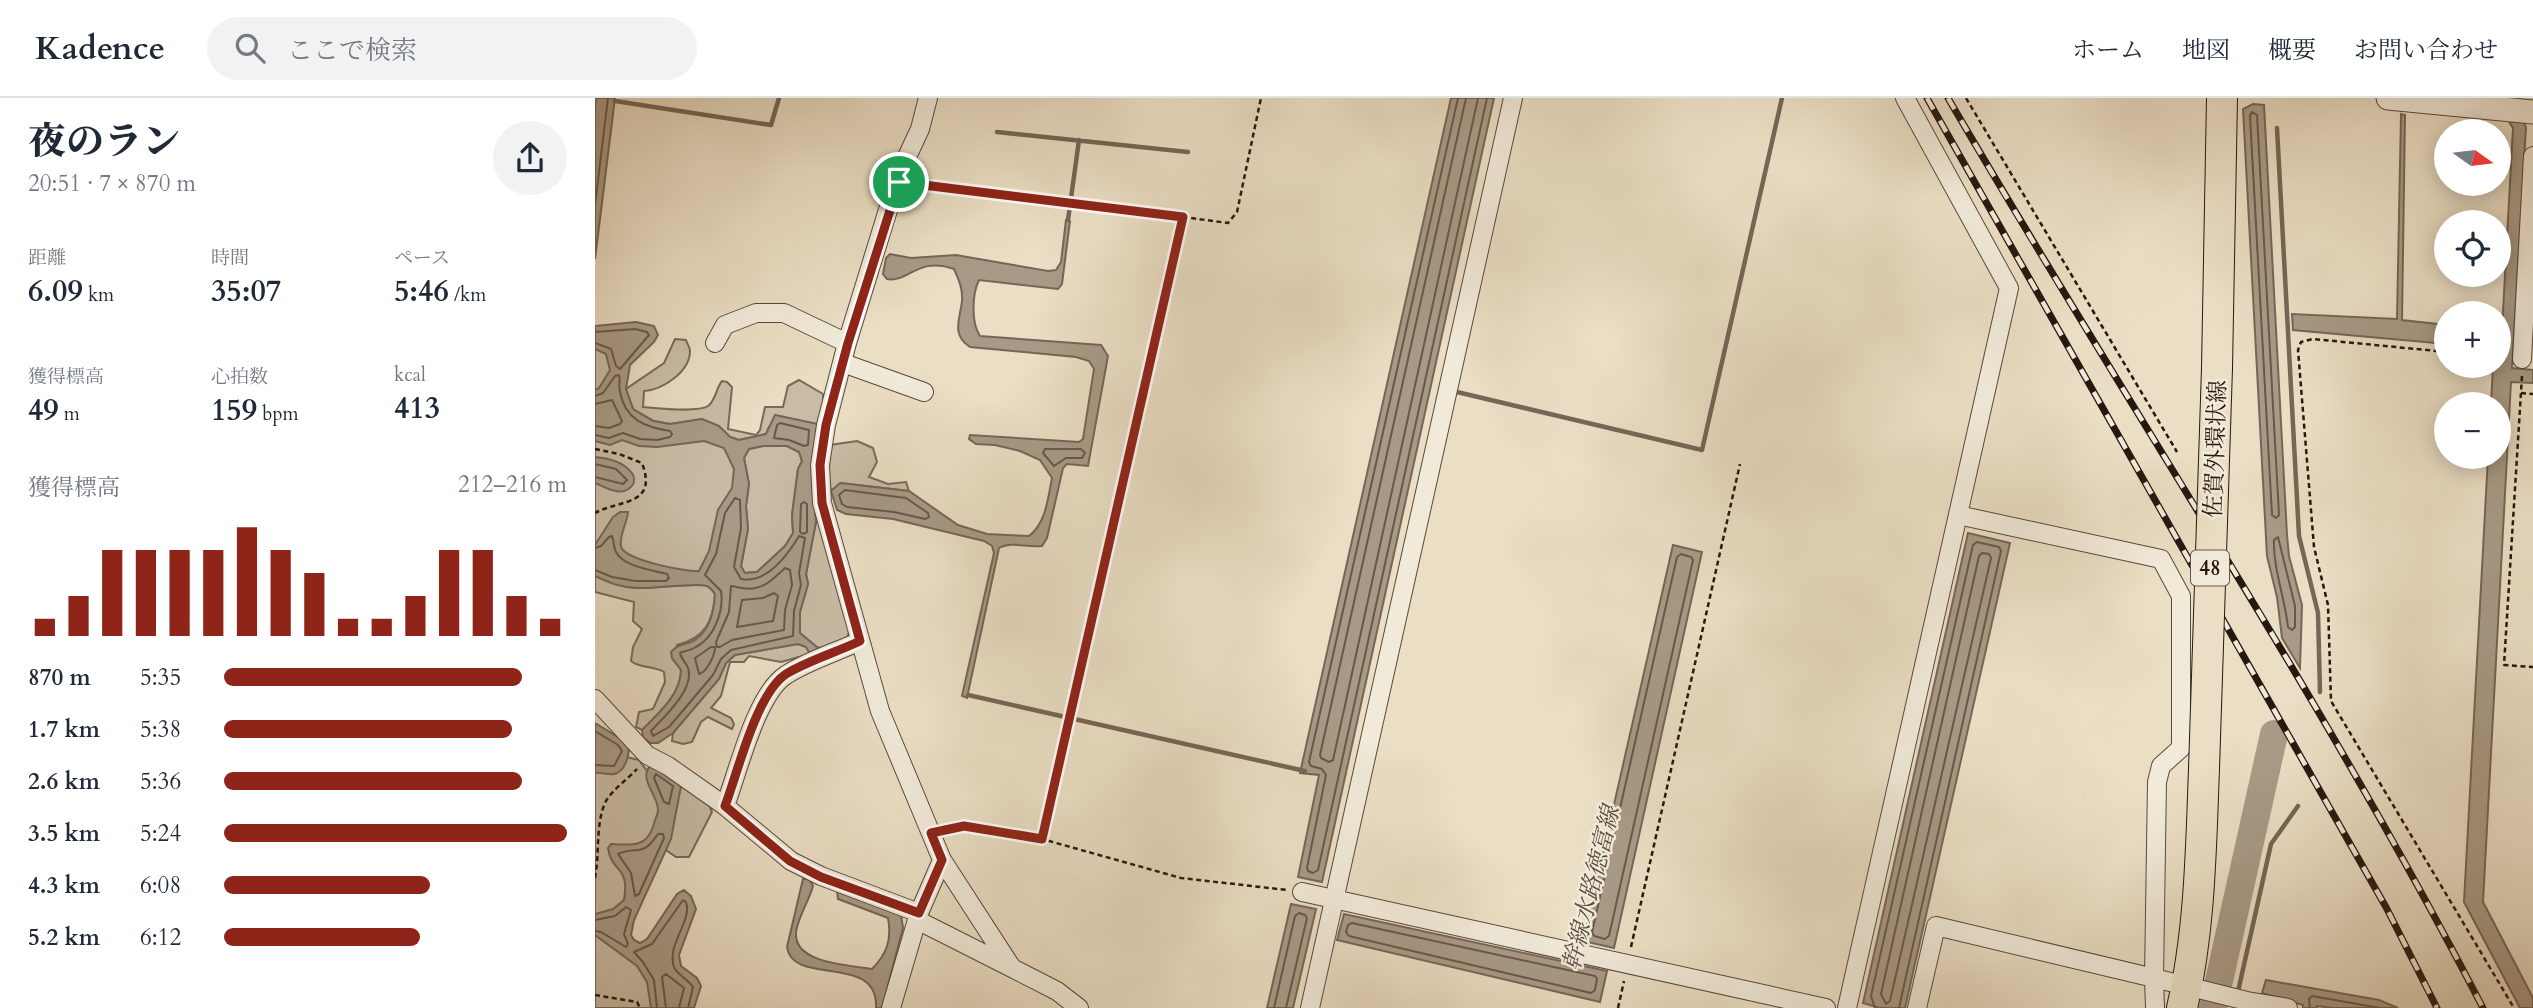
<!DOCTYPE html>
<html lang="ja">
<head>
<meta charset="utf-8">
<style>
  body { margin:0; font-family:Cardo,"Noto Serif JP",serif; background:#f2f2f3; color:#1f2937; height:100vh; display:flex; flex-direction:column; font-size:26px; white-space:nowrap }
  * { box-sizing:border-box; margin:0 }
  p { font-size:23px; color:#747a83 }
  .icon { flex:none; width:38px; height:38px; fill:none; stroke:currentColor; stroke-width:2; stroke-linecap:round; stroke-linejoin:round }
  .map { position:relative; flex:1; overflow:hidden }
  .side { display:flex; flex-direction:column; background:#fff; width:595px }
  .side>* { flex:none }
  .needle { width:46px; rotate:104deg }
  .tools { position:absolute; left:1839px; top:21px; display:grid; gap:14px }
  .tools a { display:grid; place-items:center; width:77px; height:77px; border-radius:50%; background:#fff; box-shadow:0 4px 18px #0003; font-size:35px }
  .pin { position:absolute; display:grid; place-items:center; width:60px; height:60px; color:#fff; margin:-30px; border:4px solid #fff; border-radius:50%; box-shadow:0 2px 7px #0007 }
  .round { display:grid; place-items:center; flex:none; width:74px; height:74px; border-radius:37px; background:#f2f2f3 }
  .overview { display:flex; align-items:center; justify-content:space-between; height:119px; padding:0 28px }
  h1 { font-size:38px; font-weight:800; line-height:52px }
  .metrics { display:grid; grid-template-columns:repeat(3,1fr); gap:10px; height:119px; padding:7px 28px }
  .metrics div { display:grid; align-content:center }
  .metrics b { font-size:30px; font-weight:800 }
  .metrics small { font-size:19px; font-weight:400 }
  .metrics p { font-size:19px }
  .chart { height:196px; padding:14px 28px }
  .chart p { display:flex; justify-content:space-between }
  .chart svg { width:100%; height:126px; margin-top:7px; stroke:#8f2418; stroke-width:6 }
  ul { padding:0 28px; list-style:none; font-size:23px }
  li { display:grid; grid-template-columns:112px 84px 1fr; align-items:center; height:52px }
  li i { height:18px; border-radius:9px; background:#8f2418 }
  header { display:flex; align-items:center; gap:42px; box-sizing:border-box; height:98px; padding:0 35px; background:#fff; border-bottom:2px solid #e0e1e3 }
  header strong { font-size:33px }
  nav { display:flex; gap:38px; margin-inline-start:auto; font-size:24px }
  .search { width:490px; height:63px; background:#f2f2f3; display:flex; align-items:center; gap:18px; box-sizing:border-box; padding:0 24px; border-radius:38px; color:#747a83; font-size:26px }
  main { display:flex; flex:1; min-height:0 }
  .map>svg:first-child { display:block }
  .green { fill:#c9bca5; stroke:#786a5a; stroke-width:2 }
  .water { fill:#a89a86; stroke:#756656; stroke-width:2; fill-rule:evenodd }
  .lines { fill:none; stroke-linecap:round; stroke-linejoin:round }
  .shore { stroke:#68584a; stroke-width:2 }
  .stream { stroke:#756656; stroke-width:4.5 }
  .river { stroke:#a89a86; stroke-width:28 }
  .minor-casing { stroke:#58493c; stroke-width:20 }
  .tertiary-casing { stroke:#58493c; stroke-width:25 }
  .primary-casing { stroke:#28170f; stroke-width:32 }
  .path { stroke:#28170f; stroke-width:2.5; stroke-dasharray:5 3.5; stroke-linecap:butt }
  .minor { stroke:#f1ead9; stroke-width:18 }
  .tertiary { stroke:#f1ead9; stroke-width:23 }
  .primary { stroke:#eadec4; stroke-width:30 }
  .rail-casing { stroke:#28170f; stroke-width:7 }
  .rail { stroke:#f1ead9; stroke-width:4.5; stroke-dasharray:13; stroke-linecap:butt }
  .primary-bridge-casing { stroke:#28170f; stroke-width:32; stroke-linecap:butt }
  .primary-bridge { stroke:#eadec4; stroke-width:30 }
  .route-casing { stroke:#fff; stroke-width:14 }
  .route { stroke:#8f2418; stroke-width:9 }
  .labels { text-anchor:middle; stroke-width:5; stroke-linejoin:round; paint-order:stroke }
  .shield { fill:#f1ead9; stroke:#64564c; stroke-width:2 }
  .shield-label { font-size:21px; font-weight:bold; fill:#28170f }
  .street-label { font-size:23px; fill:#28170f; stroke:#f1ead9 }
  .water-label { font-size:24px; font-style:italic; fill:#5b4b3f; stroke:#f1ead9 }
</style>
</head>
<body>
<header>
<strong>Kadence</strong>
<div class="search"><svg class="icon" aria-label="search" viewBox="0 0 24 24"><circle cx="10" cy="10" r="6"/><path d="M15 15l6 6"/></svg>ここで検索</div>
<nav><a>ホーム</a><a>地図</a><a>概要</a><a>お問い合わせ</a></nav>
</header>
<main>
<section class="side">
<div class="overview"><div><h1>夜のラン</h1><p>20:51 · 7 × 870 m</p></div><a class="round"><svg class="icon" aria-label="share" viewBox="0 0 24 24"><path d="M12 15V3M7 8l5-5 5 5M5 13v7h14v-7"/></svg></a></div>
<div class="metrics">
<div><p>距離</p><b>6.09<small> km</small></b></div>
<div><p>時間</p><b>35:07</b></div>
<div><p>ペース</p><b>5:46<small> /km</small></b></div>
</div>
<div class="metrics">
<div><p>獲得標高</p><b>49<small> m</small></b></div>
<div><p>心拍数</p><b>159<small> bpm</small></b></div>
<div><p>kcal</p><b>413</b></div>
</div>
<div class="chart"><p><span>獲得標高</span>212–216 m</p>
<svg viewBox="0 0 160 44" preserveAspectRatio="none"><path d="M5 44V38M15 44V30M25 44V14M35 44V14M45 44V14M55 44V14M65 44V6M75 44V14M85 44V22M95 44V38M105 44V38M115 44V30M125 44V14M135 44V14M145 44V30M155 44V38"/></svg>
</div>
<ul>
<li><b>870 m</b>5:35<i style="width:87%"></i></li>
<li><b>1.7 km</b>5:38<i style="width:84%"></i></li>
<li><b>2.6 km</b>5:36<i style="width:87%"></i></li>
<li><b>3.5 km</b>5:24<i style="width:100%"></i></li>
<li><b>4.3 km</b>6:08<i style="width:60%"></i></li>
<li><b>5.2 km</b>6:12<i style="width:57%"></i></li>
</ul>
</section>
<div class="map">
<svg width="1938" height="910" viewBox="0 0 1938 910">
  <rect width="100%" height="100%" fill="#eadec4"/>
  <filter id="stains"><feTurbulence type="fractalNoise" baseFrequency=".00286" numOctaves="4"/><feColorMatrix values="0 0 0 0 .2 0 0 0 0 .09 0 0 0 0 .02 0 0 0 .5 -.17"/></filter>
  <radialGradient id="worn" r=".72"><stop offset=".6" stop-color="#630" stop-opacity="0"/><stop offset="1" stop-color="#630" stop-opacity=".3"/></radialGradient>
  <path class="green" d="M0 238 26 244 13 319 116 333 139 354 145 387 121 474 74 482 0 466Z
    M80 241 91 242C92 246 95 249 95 253 95 274 67 292 49 293L48 309C62 310 102 315 113 308 121 302 121 290 127 283L132 284 137 289 133 331 161 337 165 332 170 309H188L193 288 204 282 228 296 229 316 223 326 174 329 171 336 144 342 135 339 124 328 107 321 75 326 59 323 38 311 31 291 69 265Z
    M262 343 278 350 282 364 274 379 293 386 311 384 314 393 246 385 236 393 231 367 235 347Z
    M168 348H192L204 354 207 363 203 371 197 417 198 435 190 448 162 474 149 475 146 468 153 431 151 408 154 386 149 360 154 351Z
    M227 423 256 528 252 540 232 549 223 550 205 535V514L213 486 211 476 221 424Z
    M0 478C14 484 26 490 42 490 56 491 104 484 112 488 116 490 118 493 120 496 118 524 110 540 82 547L77 560 86 572C86 596 64 615 47 632L41 629 44 614 58 611 70 584 69 574C57 567 46 571 36 563L38 549 47 531 38 523 39 504 0 494Z
    M203 546 212 549 215 556 186 564 154 558 149 564H135L126 598 116 610 136 620 139 626 137 631 113 619 106 624 97 644 88 646 77 643 78 635 124 581 131 565 140 557Z
    M0 641 22 657 44 662 69 696 26 846 70 887 71 910H0Z
    M86 688 112 702 117 714 94 759H81L71 752Z"/>
  <path class="water" d="M1 0H20L0 161V10Z
    M856 0H899L727 784 703 779 724 677 705 675Z
    M1899 0H1916L1931 29 1917 270 1938 272V285L1916 284 1888 804 1938 900V910H1925L1869 804 1893 359H1904V306H1896L1898 268H1904V232H1907L1918 30Z
    M1658 6 1669 7 1692 437 1694 458 1707 507 1705 570 1687 540 1682 499 1672 458 1648 11Z
    M1806 16 1810 17 1807 222 1851 227V246L1698 232 1697 216 1802 221Z
    M471 122 475 123 467 186 463 191 384 182C377 196 376 225 385 238L506 247 513 258 493 368 472 366 468 370 452 440 447 448C432 450 416 443 404 450L372 600 367 598 399 455 397 448 389 443 298 421 251 416 242 412 236 393 245 385 314 393 363 427 392 436 434 438C451 425 453 400 457 380L445 362 425 353 400 347 381 346 374 341 375 337 484 344 488 341 499 271 494 263 481 259 375 249C356 237 365 221 367 203 368 191 364 182 359 171 322 158 314 185 292 181L288 176 291 160 295 156 316 160 361 157 453 173 461 172 466 164Z
    M41 224 59 228 63 237 59 244 35 267 31 291 38 311 58 323 75 326 107 321 124 328 135 339 144 342 171 336 180 317 223 326 218 390 221 424 211 476 213 486 205 514V535L223 550 232 549 215 556 211 549 203 546 140 557 131 565 124 581 78 635 63 645H55L48 639 47 632C64 615 86 596 86 572L77 560 76 554C82 547 87 547 96 544 114 536 119 514 120 496 118 493 116 490 112 488 104 484 56 491 42 490 26 490 14 484 0 478V447L18 419 25 414H33C32 425 24 438 26 448 28 462 91 474 104 473L114 453 123 412 137 390 139 371 129 350 109 343 62 349 44 348 27 342 15 347 0 343V292L4 290 15 272 11 256 0 251V228ZM168 348H192L204 354 207 363 203 371 197 417 198 435 190 448 162 474 150 475 146 468 153 431 151 408 154 386 149 360 154 351Z
    M0 359C12 360 28 364 36 374 45 384 33 396 21 393 14 392 7 388 0 385Z
    M1373 435 1415 445 1310 910H1285L1268 905Z
    M1078 447 1107 454 1019 850 988 843Z
    M0 625 28 642 34 649C34 658 30 674 19 676 13 677 6 674 0 675Z
    M56 667H64L86 688 76 741 39 822 36 837 39 842 45 845 52 841 82 796 89 792 96 798 101 811 84 857 86 868 102 880 106 888 99 910H56L52 884 42 868 0 837V816L18 811 29 802C35 767 17 776 13 750L16 746C35 747 51 750 58 729 59 724 62 718 63 713 64 697 42 681 56 667Z
    M208 781H214L218 788C214 803 203 819 201 834 198 866 255 867 277 871 292 856 297 841 293 820L243 801 242 793 306 817 308 830 287 910H281C284 854 197 889 192 849Z
    M696 806 721 811 698 910H672Z
    M749 816 1012 873 1005 904 742 842Z
    M1671 882 1784 902 1803 910H1737L1722 908V910H1708V907L1667 895Z"/>
  <g class="lines">
    <path class="shore" d="M863 0 714 664 716 668 727 671 731 677 712 770 713 773 718 775 723 772 892 0
      M871 0 725 657 726 660 734 664 738 662 883 0
      M1657 14 1662 17 1684 417 1681 420 1677 417 1655 18Z
      M0 107 13 0
      M0 234 40 231 52 234 54 237 25 271 21 268 16 251 0 245
      M0 298 8 295 20 278 24 277C26 283 23 287 25 294 30 321 49 329 75 333L77 336 75 339 62 342 45 341 28 335 14 340 0 337
      M0 306 17 302 27 323 25 326 14 330 0 328
      M185 325 214 332 213 347 209 348 194 342 179 340 182 327Z
      M450 351H486L490 355 487 360H471L459 368 448 355Z
      M0 366 21 371 32 382 28 386 0 379
      M250 392 311 400 333 415 334 419 330 421 299 414 252 409 247 406 244 397Z
      M140 400 145 402 146 430 139 469 146 481C172 486 192 458 204 438L210 440 204 475 206 487 199 513 198 538 136 552 126 561 118 577 74 629 58 638 56 633C69 619 100 591 93 570 91 564 86 561 85 555 90 553 96 552 101 549 120 539 129 512 126 493L110 477 121 456 130 415Z
      M209 404 212 406V434L208 436 205 434 206 406Z
      M1683 439 1700 508V529L1697 532 1693 529C1690 500 1678 471 1679 442Z
      M0 450 6 448 14 439 17 438C19 443 18 448 21 454 29 469 57 472 72 476L74 480 71 483H40L17 479 0 472
      M1387 455 1394 456 1396 460 1295 903 1291 906 1286 896 1384 458Z
      M1086 456 1096 459 1098 462 1014 838 1010 841 999 838 997 834 1082 459Z
      M190 470 195 472 197 487 190 512 189 532 137 542 125 549H122L121 544 134 514 136 488C140 488 143 490 147 490 166 494 177 482 190 470Z
      M179 495 183 498 178 523 142 529 147 502 168 500Z
      M116 549H120C120 557 112 574 104 576L100 560Z
      M0 633 23 647 27 653 19 668 0 667
      M61 676 78 688 74 706 69 704 59 680Z
      M63 736H68L69 740 44 796 40 798 36 775 23 756C43 747 46 761 63 736Z
      M0 822 20 818 31 809 36 812 29 836 33 846 31 849 6 834 0 833
      M757 825 1000 878 1002 881 1000 892 996 895 754 838 751 834 753 827Z
      M62 910 59 882 48 864 39 854 57 846 88 802 91 804C98 823 71 846 79 869 82 877 93 881 98 889L93 910
      M71 910 67 879 71 876 89 890 84 910
      M679 910 700 818 704 815 710 817 712 820 691 910
      M1280 910 1276 898 1378 447 1382 444 1404 449 1406 453 1304 910
      M1715 910 1714 901 1717 898 1785 910"/>
    <path class="stream" d="M20 3 176 27 184 0
      M1682 30 1704 438 1723 515 1725 594
      M402 34 593 54
      M473 122 484 42
      M862 294 1107 352 1187 0
      M373 597 710 673
      M1642 898 1676 746 1703 708"/>
    <path class="river" d="M1618 910 1679 636"/>
    <defs>
      <path id="minor" d="M120 245 130 227 161 215H189L252 245
        M1927 261 1938 58
        M248 265 329 294
        M1363 417 1566 461 1586 498V650L1566 668 1562 684 1559 880 1652 903 1693 910
        M0 601 52 657 73 668 130 708 196 763 226 778 324 815
        M130 708C143 674 161 596 191 577 212 563 242 554 265 543
        M347 762 417 870 462 893 484 910
        M707 794 1231 910
        M322 822 417 870
        M296 910 324 815 347 762 285 613 227 405 225 367 231 327 252 245 304 76 325 31 333 0
        M715 910 918 0
        M1252 910 1414 190 1310 0
        M1322 910 1341 828 1559 880 1560 910"/>
      <path id="tertiary" d="M1793 0 1938 14"/>
      <path id="primary" d="M1622 270 1627 0
        M1587 910C1605 832 1606 751 1609 671"/>
    </defs>
    <use href="#minor" class="minor-casing"/>
    <use href="#tertiary" class="tertiary-casing"/>
    <use href="#primary" class="primary-casing"/>
    <path class="path" d="M1371 0 1582 354
      M317 85 588 119
      M1852 254 1718 241 1706 244 1703 252 1719 449 1733 507 1736 603 1919 910
      M1927 278 1909 567 1938 569
      M1926 295 1938 296
      M0 351 24 356 47 365C63 408 26 401 0 415
      M353 731 369 728 447 741 586 780 692 792
      M447 741 588 119 633 125 642 114 666 0
      M0 780C5 755 0 725 11 703 18 691 33 681 42 671
      M1036 849 1145 366
      M0 897 42 904 45 910
      M1023 910 1029 883"/>
    <use href="#minor" class="minor"/>
    <use href="#tertiary" class="tertiary"/>
    <use href="#primary" class="primary"/>
    <defs>
      <path id="rail" d="M1332 0 1792 811 1842 910
        M1353 0C1530 304 1726 597 1888 910"/>
    </defs>
    <use href="#rail" class="rail-casing"/>
    <use href="#rail" class="rail"/>
    <defs>
      <path id="primary-bridge" d="M1609 671 1622 270"/>
    </defs>
    <use href="#primary-bridge" class="primary-bridge-casing"/>
    <use href="#primary-bridge" class="primary-bridge"/>
  </g>
  <g class="lines">
    <defs>
      <path id="route" d="M304 84 588 119 447 741 369 728 336 735 347 762 324 815 226 779 195 763 130 708C143 674 161 596 191 576 212 563 242 554 265 543L227 405 225 367 231 327 253 245Z"/>
    </defs>
    <use href="#route" class="route-casing"/>
    <use href="#route" class="route"/>
  </g>
  <g class="labels">
    <rect class="shield" x="1596" y="452.5" width="38" height="35" rx="5"/>
    <g class="shield-label">
      <text x="1615" y="477">48</text>
    </g>
    <g class="street-label">
      <text transform="translate(1620 351) rotate(-88)" y="8">佐賀外環状線</text>
    </g>
    <g class="water-label">
      <text transform="translate(996 790) rotate(-76)" y="8">幹線水路徳富線</text>
    </g>
  </g>
  <rect width="100%" height="100%" filter="url(#stains)"/>
  <rect width="100%" height="100%" fill="url(#worn)"/>
</svg>
<div class="tools">
<a><svg class="needle" viewBox="-14 -14 28 28"><path d="M0-13l5 13h-10z" fill="#e53935"/><path d="M0 13l5-13h-10z" fill="#747a83"/></svg></a>
<a><svg class="icon" aria-label="locate" viewBox="0 0 24 24"><circle cx="12" cy="12" r="6"/><path d="M12 2v4M12 18v4M2 12h4M18 12h4"/></svg></a>
<a>+</a>
<a>−</a>
</div>
<div class="pin" style="left:304px;top:84px;background:#1e9e55"><svg class="icon" aria-label="arrive" viewBox="0 0 24 24"><path d="M6 21V4h12l-3 4 3 4H6"/></svg></div>
</div>
</main>
</body>
</html>
